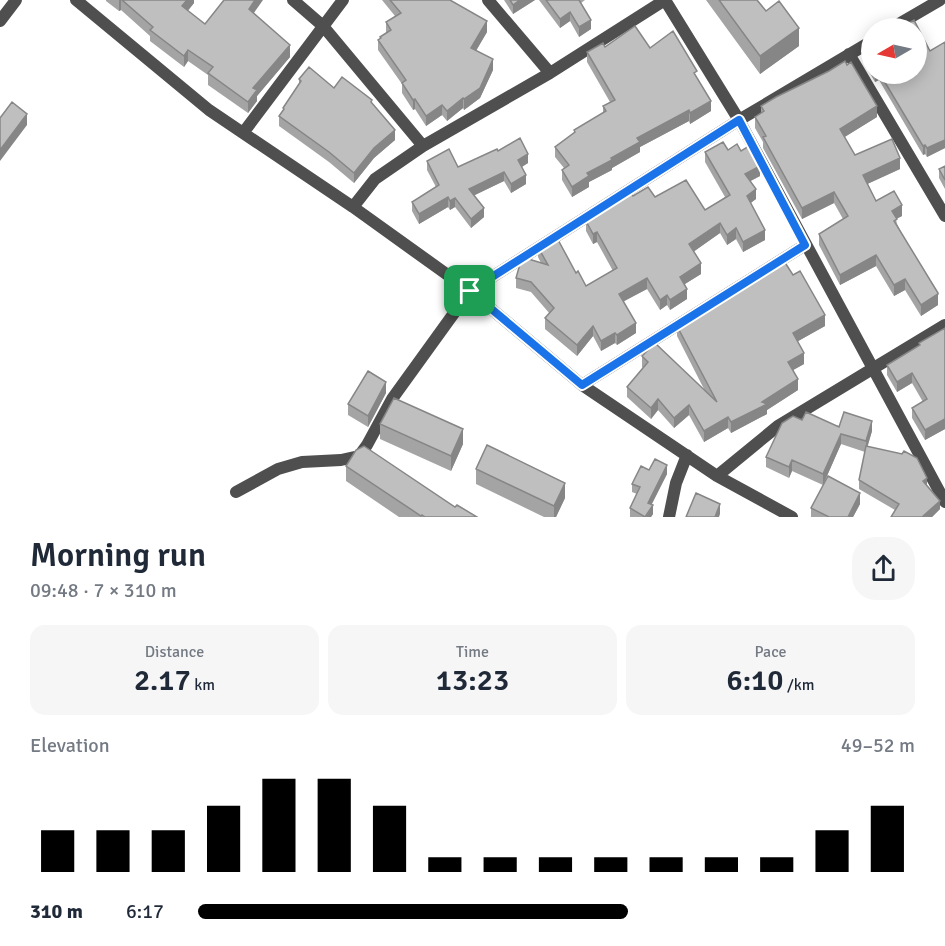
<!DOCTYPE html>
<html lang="en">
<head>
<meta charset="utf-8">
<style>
  body { margin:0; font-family:Signika,sans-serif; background:#f6f6f7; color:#1f2937; height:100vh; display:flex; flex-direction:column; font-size:22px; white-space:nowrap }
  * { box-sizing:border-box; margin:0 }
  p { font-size:20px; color:#747a83 }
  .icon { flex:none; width:33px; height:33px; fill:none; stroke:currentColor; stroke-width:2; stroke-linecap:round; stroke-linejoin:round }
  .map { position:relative; height:517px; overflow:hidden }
  .panel { display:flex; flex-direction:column; background:#fff; flex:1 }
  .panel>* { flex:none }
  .needle { width:39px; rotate:261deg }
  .buttons { position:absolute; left:861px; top:18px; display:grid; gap:12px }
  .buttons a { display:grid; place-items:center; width:66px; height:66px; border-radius:50%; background:#fff; box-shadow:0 3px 15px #0003; font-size:30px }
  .pin { position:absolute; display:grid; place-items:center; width:51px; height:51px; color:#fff; margin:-26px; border-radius:12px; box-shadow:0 3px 9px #0006 }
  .round { display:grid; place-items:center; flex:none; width:63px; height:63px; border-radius:24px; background:#f6f6f7 }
  .summary { display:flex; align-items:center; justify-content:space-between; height:102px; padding:0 30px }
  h1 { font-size:33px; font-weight:600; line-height:45px }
  .stats { display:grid; grid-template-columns:repeat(3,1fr); gap:9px; height:102px; padding:6px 30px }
  .stats div { display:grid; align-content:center; border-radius:15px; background:#f6f6f7; text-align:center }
  .stats b { font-size:30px; font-weight:600 }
  .stats small { font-size:16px; font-weight:400 }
  .stats p { font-size:16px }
  .chart { height:168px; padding:12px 30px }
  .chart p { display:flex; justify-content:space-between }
  .chart svg { width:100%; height:108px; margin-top:6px; stroke:#000; stroke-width:6 }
  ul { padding:0 30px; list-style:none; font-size:20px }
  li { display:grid; grid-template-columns:96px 72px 1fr; align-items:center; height:45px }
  li i { height:15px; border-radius:8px; background:#000 }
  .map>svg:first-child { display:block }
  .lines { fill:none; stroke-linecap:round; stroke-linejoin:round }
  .street { stroke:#4f4f4f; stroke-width:12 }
  .wall { fill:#a4a4a4 }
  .shaded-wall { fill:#868686 }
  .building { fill:#bfbfbf; stroke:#868686; stroke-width:1.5 }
  .route-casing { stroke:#fff; stroke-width:12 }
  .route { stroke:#1a73e8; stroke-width:8 }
</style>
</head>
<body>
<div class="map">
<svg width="945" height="517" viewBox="0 0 945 517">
  <rect width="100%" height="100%" fill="#fff"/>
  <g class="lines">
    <path class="street" d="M76 0 209 110 353 207 470 291 582 385 717 476 792 517
      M293 0 323 26 423 146
      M488 0 550 73
      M0 21 16 0
      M892 28 940 0
      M849 54 945 216
      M243 133 343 0
      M353 207 375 179 423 146 550 73 665 0 739 120 945 502
      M582 385 805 245
      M717 476 778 426 945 325
      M236 492 278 469 302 462 341 460 359 456 367 445 392 399 470 291 739 120 872 41
      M669 517 676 483 687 455"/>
  </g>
  <path class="wall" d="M106 0H194V3L188 11 205 24 253 13 290 57 257 96V101L248 113 208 85V75L188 61 184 67 150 41V36L121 10 119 11 106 1Z
    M382 0H450L487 32 476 51 493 70 480 98 464 110 463 108 447 121 442 115 426 126 415 109 413 110 402 93V84L378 50V40L380 39V37L386 33V22L395 16Z
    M504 0H535L513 14Z
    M539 0H585L581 3 591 29 579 37 570 21 560 28Z
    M706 0H757L766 11 799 46 760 74Z
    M914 20 930 51 945 42V148L927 157 925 154 923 155 879 80 875 82 865 65V56L872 52V74H916V28H901V27Z
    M605 47 650 48 697 79 711 111 690 124 689 121 640 147V152L612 168V170L589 182V187L572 197 562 180V170L564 168 555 157V147L574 133V130L603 113V106L610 102 587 62V52Z
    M299 79 334 88 372 103 395 140 374 158 354 183 329 162 279 126V116L283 110V108L299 84Z
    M761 106 877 117 844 137 855 155 900 169 867 184 876 201 902 216 896 219 897 224 938 304V305L921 316 905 290 894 296 876 266 840 285 819 245V234L843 219 834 203 802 219 763 148V142L755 128V117L761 113Z
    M728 150 741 151 760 176 750 181 756 199 750 203 765 240 743 252 736 239 727 245 720 233 694 251 701 274 685 284 687 299 670 310 667 305 660 310 647 289 623 301 636 333 617 345 615 343 601 351 593 336 577 356 545 329V318L550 314 531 292 516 288V278L541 263 538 257V247L576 273 586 286 613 271 597 242 593 244 586 231V221L615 204V199L633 196 655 197 705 210 725 197 705 162V152Z
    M498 151 528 163 522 167 526 184 511 193 504 181 474 195 484 217 471 228 455 207 450 210 448 207 419 224 412 211V202L436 187 427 170V161L458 167Z
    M945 166V189L939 178V169Z
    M732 290 825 326 798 341 804 364 793 370 798 390 767 410V414L731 433 728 428 704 442 689 415 674 428 658 410 651 419 627 397V387L643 368 642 367V356L705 391 677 336V326L732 294Z
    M945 328V429L925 440 912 418V408L923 402 912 383 897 392 887 375V365L919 346V343Z
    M386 393 368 427 348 415V404Z
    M802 420 872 431 867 447 927 486 940 509 932 517H891L895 510 859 489V480L865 452 841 444 823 485 792 471 789 478 766 467V457Z
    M380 424 463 444 451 471 380 439Z
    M346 466 455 507 477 517H399L346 481Z
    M476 469 565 498 556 517H544L476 484Z
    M649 470 667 474 652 504 653 514 651 517H630V508L637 494 632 492V484Z
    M860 504 853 517H811V508Z"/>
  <path class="shaded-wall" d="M119 0H121V10L119 11Z
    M187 0H194V3L182 17V6Z
    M255 0H263L249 20V9Z
    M520 0H535L513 14V5Z
    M570 12V21L560 28V19Z
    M591 20V29L579 37V27Z
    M487 21V32L471 59V48Z
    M799 28V46L760 74V56Z
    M290 45V57L257 96V101L248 113V102L253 88Z
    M188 50V61L184 67V56Z
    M493 59V70L480 98 464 110V99Z
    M875 74H879V80L875 82Z
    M463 98V108L447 121V111Z
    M415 99V109L413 110V100Z
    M711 101V111L690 124V113Z
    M442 105V115L426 126V116Z
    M877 106V117L840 140V129Z
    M689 110V121L640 147V152L612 168V170L589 182V187L572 197V187L587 173 611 158 637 138Z
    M27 114V125L0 161V150Z
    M395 130V140L374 158 354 183V173L374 148Z
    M945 140V148L927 157V148Z
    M925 145V154L923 155V146Z
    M528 154V163L518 169V160Z
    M900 158V169L863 186V175Z
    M760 166V176L745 184V174Z
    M504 172V181L469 198V189Z
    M526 175V184L511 193V184Z
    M756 189V199L747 206V196Z
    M834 192V203L802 219V208Z
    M448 197V207L419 224V214Z
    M455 198V207L450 210V201Z
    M902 205V216L892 221V211Z
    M484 208V217L471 228V219Z
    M720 223V233L689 255V244Z
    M736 228V239L727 245V235Z
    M765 230V240L743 252V242Z
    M597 232V242L593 244V234Z
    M876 255V266L840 285V275Z
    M701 263V274L680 287V277Z
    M647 278V289L619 304V294Z
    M905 279V290L894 296V285Z
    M687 289V299L670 310V300Z
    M938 293V305L921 316V305Z
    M667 295V305L660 310V300Z
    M825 315V326L793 344V333Z
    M636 323V333L617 345V335Z
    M593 326V336L577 356V345Z
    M615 333V343L601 351V341Z
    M804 353V364L788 373V362Z
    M912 373V383L897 392V382Z
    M798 379V390L767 410V414L731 433V422Z
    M386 382V393L368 427V416Z
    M658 399V410L651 419V408Z
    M689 405V415L674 428V418Z
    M728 417V428L704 442V431Z
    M945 419V429L925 440V430Z
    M872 421V431L866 452V441Z
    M463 429V444L451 471V456Z
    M841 434V444L823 485V474Z
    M792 460V471L789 478V467Z
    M667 465V474L648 511V503Z
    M927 478V487L923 481Z
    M565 483V498L556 517H554V506Z
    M860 493V504L853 517H848Z
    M940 501V509L932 517H922Z
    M720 504V514L719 517H715Z
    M653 505V514L651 517H646Z"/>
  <path class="building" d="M122 0H187L182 6 205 24 224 0H255L249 9 290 45 253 88 257 90 248 102 208 73 213 67 188 50 184 56 150 30 153 27Z
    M390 0H450L487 21 471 48 493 59 480 88 464 99 463 98 447 111 442 105 426 116 415 99 413 100 402 83 406 80 378 40 381 38 380 37 391 30 386 22 401 13Z
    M510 0H520L513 5Z
    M546 0H579L591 20 579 27 570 12 560 19Z
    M719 0H757L766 11 779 1 799 28 760 56Z
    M914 20 930 51 945 42V140L927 148 925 145 923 146 880 74H916V28H902L901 27Z
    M635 26 650 48 673 31 697 71 694 73 711 101 690 113 689 110 637 138 640 142 611 158 612 160 587 173 589 176 572 187 562 170 569 165 555 147 575 132 574 130 606 111 603 106 615 100 587 52 603 43 605 47Z
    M872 52V67L865 56Z
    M845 61 847 65 851 62 877 106 840 129 855 155 892 139 900 158 863 175 876 201 894 191 902 205 892 211 897 219 894 221 938 293V294L921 305 905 279 894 285 876 255 840 275 819 234 848 216 834 192 802 208 763 137 766 136 755 117 764 111 761 106 776 97 829 71Z
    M309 67 334 88 342 77 372 100 371 102 395 130 374 148 354 173 329 152 279 116 284 109 283 108 301 81 299 79Z
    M12 102 27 114 0 150V118Z
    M520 138 528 154 518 160 526 175 511 184 504 172 469 189 484 208 471 219 455 198 450 201 448 197 419 214 412 202 439 185 427 161 449 149 458 167 497 149 498 151Z
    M723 142 728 150 737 144 741 151 749 146 760 166 745 174 756 189 747 196 765 230 743 242 736 228 727 235 720 223 689 244 701 263 680 277 687 289 670 300 667 295 660 300 647 278 619 294 636 323 617 335 615 333 601 341 593 326 577 345 545 318 554 308 531 282 516 278 522 257 548 265 538 247 556 236 576 273 578 271 586 286 617 268 597 232 593 234 586 221 617 203 615 199 630 191 633 196 648 187 655 197 686 180 705 210 730 195 705 152Z
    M945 166V180L939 169Z
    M784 261 793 275 800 271 825 315 793 333 804 353 788 362 798 379 762 402 767 404 731 422 728 417 704 431 689 405 674 418 658 399 651 408 627 387 648 362 642 356 655 343 717 402 677 326 734 293 732 290Z
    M945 328V419L925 430 912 408 927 399 912 373 897 382 887 365 920 345 919 343Z
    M368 371 386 382 368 416 348 404Z
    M394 398 463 429 451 456 380 424Z
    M806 412 839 427 844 412 872 421 866 441 841 434 823 474 792 460 789 467 766 457 782 423 793 416 802 420Z
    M487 445 565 483 554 506 476 469Z
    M364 446 455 507 457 505 477 517H425L422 515 421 516 346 466 356 450Z
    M866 446 902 454 904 451 917 458 927 478 923 481 940 501 922 517H891L899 504 859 480Z
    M655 459 667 465 648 503 653 505 645 517 630 508 640 487 632 484 641 466 649 470Z
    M828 476 860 493 848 517H829L811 508Z
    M696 493 720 504 715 517H716H686Z"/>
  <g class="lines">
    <defs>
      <path id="route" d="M739 120 805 245 582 385 470 291Z"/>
    </defs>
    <use href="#route" class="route-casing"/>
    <use href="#route" class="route"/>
  </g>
</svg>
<div class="buttons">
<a><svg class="needle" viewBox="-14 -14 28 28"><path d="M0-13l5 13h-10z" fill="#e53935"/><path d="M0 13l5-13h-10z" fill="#747a83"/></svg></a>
</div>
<div class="pin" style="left:470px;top:291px;background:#1e9e55"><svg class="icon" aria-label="arrive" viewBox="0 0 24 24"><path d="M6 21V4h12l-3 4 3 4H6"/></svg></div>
</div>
<section class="panel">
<div class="summary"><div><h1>Morning run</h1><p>09:48 · 7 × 310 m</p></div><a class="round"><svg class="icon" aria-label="share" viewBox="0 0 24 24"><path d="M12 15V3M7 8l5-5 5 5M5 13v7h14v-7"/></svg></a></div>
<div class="stats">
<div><p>Distance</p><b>2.17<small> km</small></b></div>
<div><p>Time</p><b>13:23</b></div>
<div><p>Pace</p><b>6:10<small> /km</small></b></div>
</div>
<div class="chart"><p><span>Elevation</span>49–52 m</p>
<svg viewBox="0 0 160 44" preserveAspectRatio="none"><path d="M5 44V27M15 44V27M25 44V27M35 44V17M45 44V6M55 44V6M65 44V17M75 44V38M85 44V38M95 44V38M105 44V38M115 44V38M125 44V38M135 44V38M145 44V27M155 44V17"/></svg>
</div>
<ul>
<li><b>310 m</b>6:17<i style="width:60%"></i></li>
</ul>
</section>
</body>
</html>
